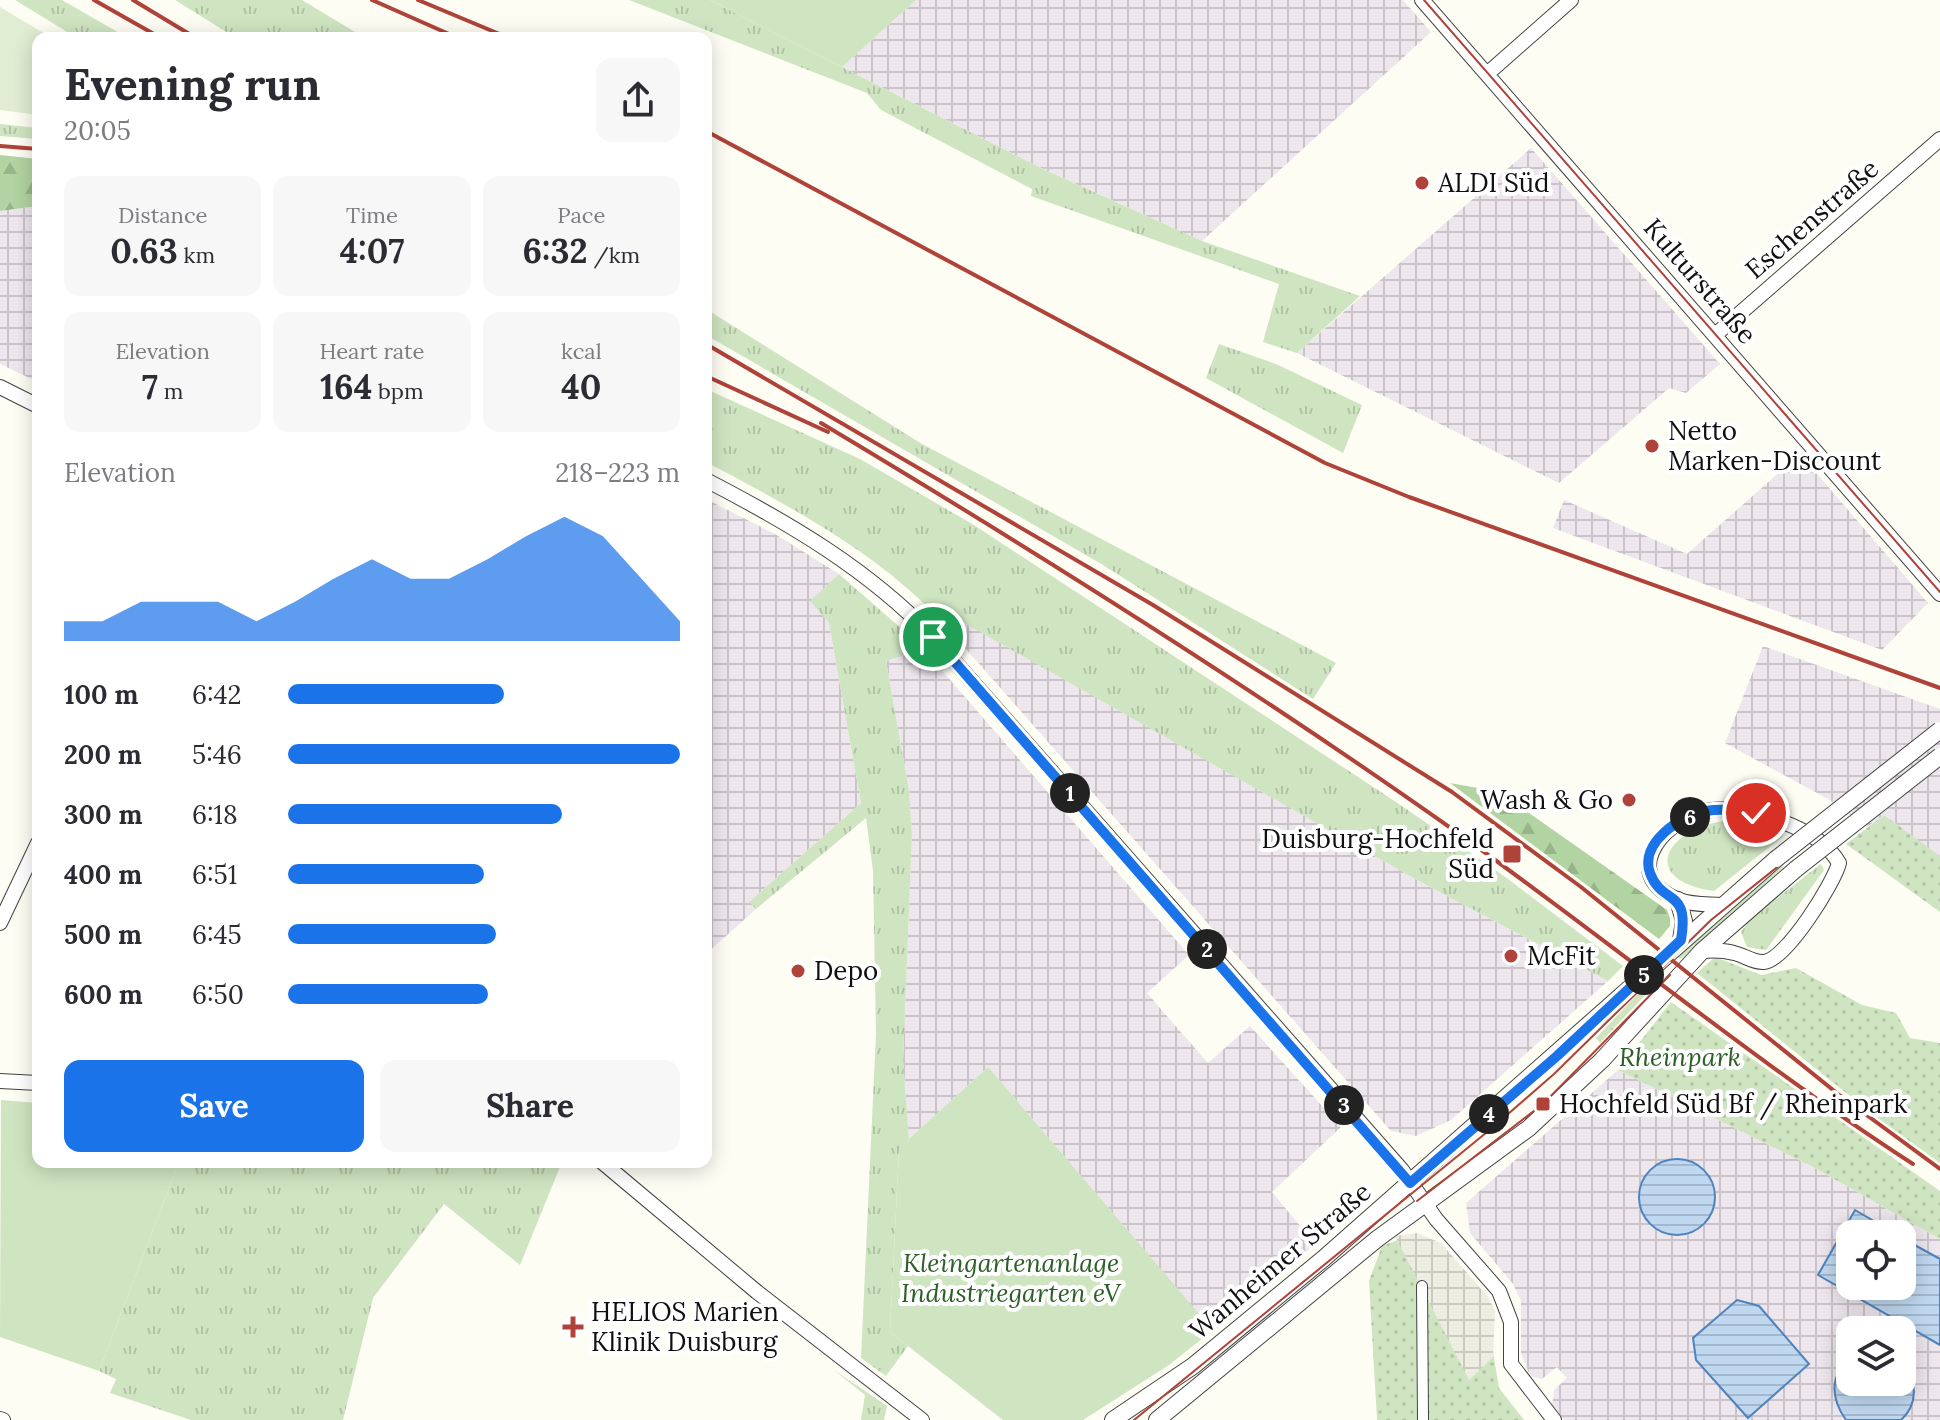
<!DOCTYPE html>
<html lang="en">
<head>
<meta charset="utf-8">
<style>
  body { margin:0; font-family:Lora,serif; background:#f7f7f7; color:#2b2b33; height:100vh; display:flex; flex-direction:column; font-size:30px; white-space:nowrap }
  * { box-sizing:border-box; margin:0 }
  p { font-size:26px; color:#7c7c81 }
  .icon { flex:none; width:44px; height:44px; fill:none; stroke:currentColor; stroke-width:2; stroke-linecap:round; stroke-linejoin:round }
  .map { position:relative; flex:1; overflow:hidden }
  .panel { position:absolute; left:32px; top:32px; width:680px; height:1136px; display:flex; flex-direction:column; background:#fff; border-radius:16px; box-shadow:0 4px 20px #0003 }
  .panel>* { flex:none }
  .buttons { position:absolute; left:1836px; top:1220px; display:grid; gap:16px }
  .buttons a { display:grid; place-items:center; width:80px; height:80px; border-radius:16px; background:#fff; box-shadow:0 4px 20px #0003; font-size:40px }
  .pin { position:absolute; display:grid; place-items:center; width:68px; height:68px; color:#fff; margin:-34px; border:4px solid #fff; border-radius:50%; box-shadow:0 2px 8px #0007 }
  .km { position:absolute; width:40px; height:40px; margin:-20px; border-radius:50%; background:#222; color:#fff; font-size:22px; line-height:40px; text-align:center }
  .round { display:grid; place-items:center; flex:none; width:84px; height:84px; border-radius:16px; background:#f7f7f7 }
  .overview { display:flex; align-items:center; justify-content:space-between; height:136px; padding:0 32px }
  h1 { font-size:44px; font-weight:700; line-height:60px }
  .figures { display:grid; grid-template-columns:repeat(3,1fr); gap:12px; height:136px; padding:8px 32px }
  .figures div { display:grid; align-content:center; border-radius:16px; background:#f7f7f7; text-align:center }
  .figures b { font-size:34px; font-weight:700 }
  .figures small { font-size:22px; font-weight:400 }
  .figures p { font-size:22px }
  .chart { height:224px; padding:16px 32px }
  .chart p { display:flex; justify-content:space-between }
  .chart svg { width:100%; height:144px; margin-top:8px; fill:#1a73e8; opacity:.7 }
  .action { display:flex; gap:16px; margin-top:auto; padding:16px 32px }
  .action a { flex:1; height:92px; border-radius:16px; background:#1a73e8; color:#fff; font-size:32px; font-weight:700; line-height:92px; text-align:center }
  .action a+a { background:#f7f7f7; color:#2b2b33 }
  ul { padding:0 32px; list-style:none; font-size:26px }
  li { display:grid; grid-template-columns:128px 96px 1fr; align-items:center; height:60px }
  li i { height:20px; border-radius:10px; background:#1a73e8 }
  .map>svg:first-child { display:block }
  .industrial { fill:url(#industrial-grid); fill-rule:evenodd }
  .grass { fill:url(#grass-tufts) }
  .forest { fill:url(#forest-firs) }
  .park { fill:url(#park-dots) }
  .garden { fill:#cfe5c1 }
  .pitch { fill:#e0edd2 }
  .plaza { fill:url(#plaza-grid) }
  .water { fill:url(#water-rules); stroke:#4f83bd; stroke-width:2 }
  .lines { fill:none; stroke-linecap:round; stroke-linejoin:round }
  .pedestrian-casing { stroke:#434343; stroke-width:12 }
  .minor-casing { stroke:#434343; stroke-width:16 }
  .tertiary-casing { stroke:#434343; stroke-width:18 }
  .pedestrian { stroke:#fff; stroke-width:10 }
  .minor { stroke:#fff; stroke-width:14 }
  .tertiary { stroke:#fff; stroke-width:16 }
  .tram { stroke:#af4239; stroke-width:2 }
  .rail { stroke:#af4239; stroke-width:4 }
  .tertiary-bridge-casing { stroke:#434343; stroke-width:18; stroke-linecap:butt }
  .tertiary-bridge { stroke:#fff; stroke-width:16 }
  .route-casing { stroke:#fff; stroke-width:16 }
  .route { stroke:#1a73e8; stroke-width:10 }
  .poi-dot { fill:#af4239; stroke:#fff; stroke-width:3 }
  .labels { text-anchor:middle; stroke-width:8; stroke-linejoin:round; paint-order:stroke }
  .poi-label { font-size:26px; fill:#101010; stroke:#fff; text-anchor:start }
  .street-label { font-size:26px; fill:#101010; stroke:#fff }
  .park-label { font-size:26px; font-style:italic; fill:#2c6028; stroke:#fff }
</style>
</head>
<body>
<div class="map">
<svg width="1940" height="1420" viewBox="0 0 1940 1420">
  <defs>
    <pattern id="industrial-grid" width="8" height="8" patternUnits="userSpaceOnUse" patternTransform="scale(2)"><rect width="8" height="8" fill="#ede6ed"/><path d="M0 4h8M4 0v8" fill="none" stroke="#cac4ca"/></pattern>
    <pattern id="grass-tufts" width="24" height="20" patternUnits="userSpaceOnUse" patternTransform="scale(2)"><rect width="24" height="20" fill="#cfe5c1"/><path d="M3 7l-1-3M5 7V3M7 7l1-3M15 17l-1-3M17 17v-4M19 17l1-3" fill="none" stroke="#b1c3a5"/></pattern>
    <pattern id="forest-firs" width="22" height="20" patternUnits="userSpaceOnUse" patternTransform="scale(2)"><rect width="22" height="20" fill="#b2d3a2"/><path d="M5 1l3.5 6h-7zM16 11l3.5 6h-7z" fill="#98b48a"/></pattern>
    <pattern id="park-dots" width="8" height="8" patternUnits="userSpaceOnUse" patternTransform="scale(2)"><rect width="8" height="8" fill="#cfe5c1"/><path d="M2 2h.1M6 6h.1" fill="none" stroke="#b1c3a5" stroke-width="1.8" stroke-linecap="round"/></pattern>
    <pattern id="plaza-grid" width="8" height="8" patternUnits="userSpaceOnUse" patternTransform="scale(2)"><rect width="8" height="8" fill="#eeede2"/><path d="M0 4h8M4 0v8" fill="none" stroke="#cbcac1"/></pattern>
    <pattern id="water-rules" width="6" height="5" patternUnits="userSpaceOnUse" patternTransform="scale(2)"><rect width="6" height="5" fill="#bfd7ef"/><path d="M0 2.5h6" fill="none" stroke="#a3b8cc"/></pattern>
  </defs>
  <rect width="100%" height="100%" fill="#fdfdf4"/>
  <path class="industrial" d="M916 0H1403L1431 32 1202 241 1039 167 842 67Z
    M1531 148 1720 364 1686 393 1669 388 1559 483 1297 353Z
    M38 206V382L0 364V211Z
    M1800 454 1928 603 1882 650 1553 528 1564 500 1687 554Z
    M706 499 775 534 839 574 811 601 829 623 861 803 750 901 756 909 706 954Z
    M952 615 1417 880 1608 981 1451 1120 1416 1136 1391 1131 943 623Z
    M919 644 1189 955 1147 993 1172 1022 1208 1063 1250 1026 1341 1127 1272 1192 1315 1244 1214 1332 988 1067 909 1139 903 1061 912 835 909 790 886 661 906 655Z
    M1763 646 1940 709V857L1884 815 1867 827 1828 799 1725 743Z
    M1618 1070 1813 1167 1940 1239V1420H1564L1552 1407 1554 1390 1567 1378 1557 1367 1542 1379 1530 1376 1521 1353V1301L1513 1284 1470 1233 1466 1203ZM1850 1234H1902V1286H1850ZM1850 1330H1902V1382H1850Z"/>
  <path class="grass" d="M15 0H62L128 38H77Z
    M175 0H302L365 38H236Z
    M629 0H710L1039 167 1202 241 1360 296 1297 353 1263 342 1279 284 1031 196 1032 189 881 110 867 93Z
    M0 124 38 128V139L0 136Z
    M706 309 922 444 1336 663 1313 699 1103 565 706 335Z
    M1219 344 1276 364 1362 405 1343 453 1206 378Z
    M706 389 860 459 974 525 1393 800 1504 876 1623 966 1608 981 1417 880 952 616 943 623C879 553 789 506 706 462Z
    M839 574 919 644 906 655 886 661 909 790 912 835 903 1061 909 1139 899 1149 890 1332 908 1346 886 1376 861 1358 876 1033 873 871 866 818 756 909 749 902 861 803 829 623 810 601Z
    M1724 821 1759 827 1783 836 1714 891C1639 880 1664 830 1724 821Z
    M1821 864 1824 870 1766 950 1747 947 1741 932 1750 919Z
    M1781 866 1784 867 1681 959 1676 956Z
    M1646 985 1651 989 1600 1043 1596 1038Z
    M179 1162H562L520 1265 444 1204 373 1298 343 1420H191L110 1393 116 1379 99 1371Z
    M834 1370 887 1406 884 1420H861L865 1395Z"/>
  <path class="forest" d="M0 155 38 159V206L0 211Z
    M1450 783 1489 790 1509 799 1667 910 1670 918V926L1659 939Z"/>
  <path class="park" d="M1884 815 1940 856V912L1846 844Z
    M1715 957 1761 975 1796 968 1862 1005 1896 1013 1910 1038 1940 1043V1163L1871 1113 1697 973Z
    M1671 1002 1940 1191V1239L1813 1167 1618 1070Z
    M1403 1238 1493 1352 1499 1388 1524 1420H1377L1369 1281 1382 1246Z"/>
  <path class="garden" d="M710 0H916L842 67Z
    M988 1067 1213 1330 1169 1365 1083 1420H1003L890 1332 899 1148Z
    M1 1100 38 1103V1162H179L99 1371 0 1337Z"/>
  <path class="pitch" d="M0 7 52 38H38V115L0 110Z"/>
  <path class="plaza" d="M1417 1233 1441 1243 1488 1297 1495 1311 1493 1357 1469 1380 1395 1236Z"/>
  <path class="water" d="M1639 1197a38 38 0 1 1 76 0a38 38 0 1 1-76 0Z
    M1855 1210 1896 1234H1850V1286H1902V1238L1940 1259V1345L1818 1275Z
    M1737 1300 1759 1306 1809 1364 1748 1418 1696 1360 1693 1338Z
    M1850 1358V1382H1902V1363C1918 1379 1918 1405 1901 1420H1846C1831 1399 1829 1376 1850 1358Z"/>
  <g class="lines">
    <defs>
      <path id="pedestrian" d="M1422 1286 1423 1420"/>
      <path id="minor" d="M1422 0 1940 594
        M1487 74 1571 0
        M1715 335 1940 139
        M0 387 38 406
        M706 480C789 523 868 569 933 637L1402 1170 1436 1219 1499 1291 1511 1322V1364L1554 1420
        M0 923 38 843
        M1702 951C1713 950 1723 950 1734 953 1744 955 1753 963 1764 962 1786 960 1834 883 1839 863 1827 842 1803 829 1780 821 1756 813 1728 805 1702 812 1659 823 1620 877 1679 900 1692 905 1707 904 1721 905
        M0 1081 38 1083
        M602 1162 757 1292 922 1420
        M0 1419 3 1420"/>
      <path id="tertiary" d="M1678 900 1684 921 1681 940
        M1113 1420 1193 1366 1323 1259 1776 859
        M1157 1420 1377 1239 1529 1128 1602 1060 1702 951 1796 869"/>
    </defs>
    <use href="#pedestrian" class="pedestrian-casing"/>
    <use href="#minor" class="minor-casing"/>
    <use href="#tertiary" class="tertiary-casing"/>
    <use href="#pedestrian" class="pedestrian"/>
    <use href="#minor" class="minor"/>
    <use href="#tertiary" class="tertiary"/>
    <path class="tram" d="M1424 0 1940 592
      M1417 1201 1543 1104 1670 975
      M1134 1420 1492 1128 1554 1074 1711 920 1940 737"/>
    <path class="rail" d="M94 0 161 38
      M133 0 196 38
      M372 0 458 38
      M418 0 509 38
      M706 131 1325 463 1409 497 1940 688
      M0 146 38 149
      M706 344 1153 605 1452 792 1581 887 1838 1094 1940 1169
      M706 376 828 432
      M821 423C1040 554 1255 689 1462 836 1613 944 1757 1063 1913 1164"/>
    <defs>
      <path id="tertiary-bridge" d="M1776 859 1940 730
        M1796 869 1940 756"/>
    </defs>
    <use href="#tertiary-bridge" class="tertiary-bridge-casing"/>
    <use href="#tertiary-bridge" class="tertiary-bridge"/>
  </g>
  <g class="lines">
    <defs>
      <path id="route" d="M933 637 1410 1183 1557 1056 1681 940C1690 887 1662 906 1650 873 1639 843 1680 816 1706 811 1723 808 1739 811 1756 813"/>
    </defs>
    <use href="#route" class="route-casing"/>
    <use href="#route" class="route"/>
  </g>
  <g class="poi-dot">
    <circle cx="1422" cy="183" r="8"/>
    <circle cx="1652" cy="446" r="8"/>
    <circle cx="1629" cy="800" r="8"/>
    <rect x="1502" y="844" width="20" height="20" rx="4"/>
    <circle cx="1511" cy="956" r="8"/>
    <circle cx="798" cy="971" r="8"/>
    <rect x="1535" y="1096" width="16" height="16" rx="4"/>
    <path d="M569 1315h8v8h8v8h-8v8h-8v-8h-8v-8h8z"/>
  </g>
  <g class="labels">
    <g class="poi-label">
      <text x="1438" y="192">ALDI Süd</text>
      <text x="1668" y="440">Netto<tspan x="1668" dy="30">Marken-Discount</tspan></text>
      <text x="1613" y="809" text-anchor="end">Wash &amp; Go</text>
      <text x="1494" y="848" text-anchor="end">Duisburg-Hochfeld<tspan x="1494" dy="30">Süd</tspan></text>
      <text x="1527" y="965">McFit</text>
      <text x="814" y="980">Depo</text>
      <text x="1559" y="1113">Hochfeld Süd Bf / Rheinpark</text>
      <text x="591" y="1321">HELIOS Marien<tspan x="591" dy="30">Klinik Duisburg</tspan></text>
    </g>
    <g class="street-label">
      <text transform="translate(1812 219) rotate(-41)" y="9">Eschenstraße</text>
      <text transform="translate(1700 281) rotate(49)" y="9">Kulturstraße</text>
      <text transform="translate(1280 1261) rotate(-40)" y="9">Wanheimer Straße</text>
    </g>
    <g class="park-label">
      <text x="1680" y="1066">Rheinpark</text>
      <text x="1011" y="1272">Kleingartenanlage<tspan x="1011" dy="30">Industriegarten eV</tspan></text>
    </g>
  </g>
</svg>
<div class="buttons">
<a><svg class="icon" aria-label="locate" viewBox="0 0 24 24"><circle cx="12" cy="12" r="6"/><path d="M12 2v4M12 18v4M2 12h4M18 12h4"/></svg></a>
<a><svg class="icon" aria-label="layers" viewBox="0 0 24 24"><path d="M12 4l9 5-9 5-9-5zM3 14l9 5 9-5"/></svg></a>
</div>
<div class="pin" style="left:933px;top:637px;background:#1e9e55"><svg class="icon" aria-label="arrive" viewBox="0 0 24 24"><path d="M6 21V4h12l-3 4 3 4H6"/></svg></div>
<div class="pin" style="left:1756px;top:813px;background:#d93025"><svg class="icon" aria-label="check" viewBox="0 0 24 24"><path d="M5 12l5 5 9-10"/></svg></div>
<b class="km" style="left:1070px;top:793px">1</b>
<b class="km" style="left:1207px;top:949px">2</b>
<b class="km" style="left:1344px;top:1105px">3</b>
<b class="km" style="left:1489px;top:1114px">4</b>
<b class="km" style="left:1644px;top:975px">5</b>
<b class="km" style="left:1690px;top:817px">6</b>
<section class="panel">
<div class="overview"><div><h1>Evening run</h1><p>20:05</p></div><a class="round"><svg class="icon" aria-label="share" viewBox="0 0 24 24"><path d="M12 15V3M7 8l5-5 5 5M5 13v7h14v-7"/></svg></a></div>
<div class="figures">
<div><p>Distance</p><b>0.63<small> km</small></b></div>
<div><p>Time</p><b>4:07</b></div>
<div><p>Pace</p><b>6:32<small> /km</small></b></div>
</div>
<div class="figures">
<div><p>Elevation</p><b>7<small> m</small></b></div>
<div><p>Heart rate</p><b>164<small> bpm</small></b></div>
<div><p>kcal</p><b>40</b></div>
</div>
<div class="chart"><p><span>Elevation</span>218–223 m</p>
<svg viewBox="0 0 160 44" preserveAspectRatio="none"><path d="M0 44V38L10 38L20 32L30 32L40 32L50 38L60 32L70 25L80 19L90 25L100 25L110 19L120 12L130 6L140 12L150 25L160 38V44z"/></svg>
</div>
<ul>
<li><b>100 m</b>6:42<i style="width:55%"></i></li>
<li><b>200 m</b>5:46<i style="width:100%"></i></li>
<li><b>300 m</b>6:18<i style="width:70%"></i></li>
<li><b>400 m</b>6:51<i style="width:50%"></i></li>
<li><b>500 m</b>6:45<i style="width:53%"></i></li>
<li><b>600 m</b>6:50<i style="width:51%"></i></li>
</ul>
<div class="action"><a>Save</a><a>Share</a></div>
</section>
</div>
</body>
</html>
